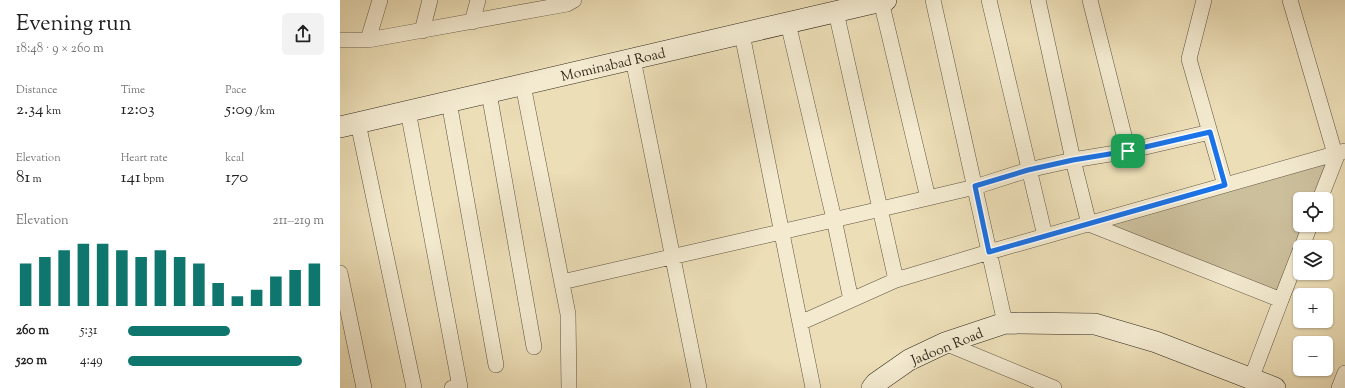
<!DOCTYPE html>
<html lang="en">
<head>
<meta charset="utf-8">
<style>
  body { margin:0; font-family:"Sorts Mill Goudy",serif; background:#f2f2f2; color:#222; height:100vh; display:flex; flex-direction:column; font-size:15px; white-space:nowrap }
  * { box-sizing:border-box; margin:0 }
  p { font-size:13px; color:#767676 }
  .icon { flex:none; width:22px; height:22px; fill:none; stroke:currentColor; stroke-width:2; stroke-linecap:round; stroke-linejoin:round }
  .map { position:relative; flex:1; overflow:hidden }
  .details { display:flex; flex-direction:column; background:#fff; width:340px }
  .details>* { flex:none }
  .fabs { position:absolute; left:953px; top:192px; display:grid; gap:8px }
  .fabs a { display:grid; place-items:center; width:40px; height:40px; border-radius:6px; background:#fff; box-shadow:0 1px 3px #0004; font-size:20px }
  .pin { position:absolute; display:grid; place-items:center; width:34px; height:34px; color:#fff; margin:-17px; border-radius:8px; box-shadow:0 2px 6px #0006 }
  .round { display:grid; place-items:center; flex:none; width:42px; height:42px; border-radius:6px; background:#f2f2f2 }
  .summary { display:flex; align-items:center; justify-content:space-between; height:68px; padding:0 16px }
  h1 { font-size:22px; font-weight:600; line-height:30px }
  .metrics { display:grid; grid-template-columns:repeat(3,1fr); gap:6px; height:68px; padding:4px 16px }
  .metrics div { display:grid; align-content:center }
  .metrics b { font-size:17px; font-weight:600 }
  .metrics small { font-size:11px; font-weight:400 }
  .metrics p { font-size:11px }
  .chart { height:112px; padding:8px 16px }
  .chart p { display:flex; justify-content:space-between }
  .chart svg { width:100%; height:72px; margin-top:4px; stroke:#0f766e; stroke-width:6 }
  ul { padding:0 16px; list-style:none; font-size:13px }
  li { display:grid; grid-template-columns:64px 48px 1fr; align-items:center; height:30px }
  li i { height:10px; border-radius:5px; background:#0f766e }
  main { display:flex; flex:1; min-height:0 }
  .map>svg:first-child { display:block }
  .green { fill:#ccbf9c; stroke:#7e725a }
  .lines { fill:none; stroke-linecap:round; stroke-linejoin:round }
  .street-casing { stroke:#5e5340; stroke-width:16 }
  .secondary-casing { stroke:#2f2519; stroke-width:22 }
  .street { stroke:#f3ead0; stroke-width:15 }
  .secondary { stroke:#f3ead0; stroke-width:21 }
  .route-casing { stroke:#fff; stroke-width:8 }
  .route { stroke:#1a73e8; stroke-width:5 }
  .labels { text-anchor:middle; stroke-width:3; stroke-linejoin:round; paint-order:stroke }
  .street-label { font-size:14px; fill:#2f2519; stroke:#f3ead0 }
</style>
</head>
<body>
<main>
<section class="details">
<div class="summary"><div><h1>Evening run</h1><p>18:48 · 9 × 260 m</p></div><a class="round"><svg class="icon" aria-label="share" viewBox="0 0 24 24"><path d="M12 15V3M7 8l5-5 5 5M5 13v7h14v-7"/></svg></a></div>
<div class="metrics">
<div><p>Distance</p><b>2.34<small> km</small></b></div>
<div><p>Time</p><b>12:03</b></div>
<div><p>Pace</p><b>5:09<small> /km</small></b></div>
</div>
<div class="metrics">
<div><p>Elevation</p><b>81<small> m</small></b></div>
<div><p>Heart rate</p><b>141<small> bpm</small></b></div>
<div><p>kcal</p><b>170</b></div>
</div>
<div class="chart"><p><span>Elevation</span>211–219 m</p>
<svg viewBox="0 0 160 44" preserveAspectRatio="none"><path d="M5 44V18M15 44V14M25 44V10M35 44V6M45 44V6M55 44V10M65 44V14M75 44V10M85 44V14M95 44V18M105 44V30M115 44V38M125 44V34M135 44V26M145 44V22M155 44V18"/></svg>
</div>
<ul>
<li><b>260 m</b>5:31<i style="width:52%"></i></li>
<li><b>520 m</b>4:49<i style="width:89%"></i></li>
</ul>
</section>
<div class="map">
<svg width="1005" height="388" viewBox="0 0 1005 388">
  <rect width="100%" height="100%" fill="#ecdeb7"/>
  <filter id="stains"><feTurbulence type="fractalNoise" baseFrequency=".005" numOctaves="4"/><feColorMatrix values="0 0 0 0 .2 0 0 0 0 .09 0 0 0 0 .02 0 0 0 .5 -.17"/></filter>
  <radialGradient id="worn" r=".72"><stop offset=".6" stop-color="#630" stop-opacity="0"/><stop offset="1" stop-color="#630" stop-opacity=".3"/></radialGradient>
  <path class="green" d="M995 154 978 199H960V225H969L941 300 749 224Z"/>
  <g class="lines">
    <defs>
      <path id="street" d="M593 0 665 323
        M649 0 705 236
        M698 0 733 160 749 224 941 300 960 251
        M750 0 788 151
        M864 0 849 59 885 185
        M950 0 995 154
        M541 1 588 198
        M496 12 556 280
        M132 22 138 0
        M448 23 494 219 511 300
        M82 31 90 0
        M402 34 473 388
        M0 40H28L227 4 234 0
        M28 40 40 0
        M293 59 359 388
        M183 85 228 314 229 388
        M149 93 194 347
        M109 102 156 365
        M68 111 120 387 112 388
        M18 123 74 388
        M980 199 998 153
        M962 247 970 225
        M0 273 24 388
        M222 282 541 209 635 187 688 170 733 160 788 151 870 132
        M460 323 556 280 649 252 1005 151
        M605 343 714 388
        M911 379 941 300
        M999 388 1005 373"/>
      <path id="secondary" d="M0 127 546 0
        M532 388 536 383 569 360 605 343 665 323 755 324 816 342 935 388"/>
    </defs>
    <use href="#street" class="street-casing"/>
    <use href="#secondary" class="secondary-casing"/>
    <use href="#street" class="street"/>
    <use href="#secondary" class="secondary"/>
  </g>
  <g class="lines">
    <defs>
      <path id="route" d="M870 132 885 185 649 252 635 186 688 170 733 160 788 151Z"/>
    </defs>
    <use href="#route" class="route-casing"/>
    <use href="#route" class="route"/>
  </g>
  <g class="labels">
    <g class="street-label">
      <text transform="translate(273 64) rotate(-13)" y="5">Mominabad Road</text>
      <text transform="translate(607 346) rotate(-22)" y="5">Jadoon Road</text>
    </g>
  </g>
  <rect width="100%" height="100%" filter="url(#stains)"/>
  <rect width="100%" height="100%" fill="url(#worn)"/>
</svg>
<div class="fabs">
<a><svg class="icon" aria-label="locate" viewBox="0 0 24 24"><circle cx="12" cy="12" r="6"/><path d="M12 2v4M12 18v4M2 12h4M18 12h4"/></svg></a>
<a><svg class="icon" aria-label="layers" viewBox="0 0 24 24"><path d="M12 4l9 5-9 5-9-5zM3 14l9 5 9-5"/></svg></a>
<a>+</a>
<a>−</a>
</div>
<div class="pin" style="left:788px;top:151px;background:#1e9e55"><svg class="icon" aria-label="arrive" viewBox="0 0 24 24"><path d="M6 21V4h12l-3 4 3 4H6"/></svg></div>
</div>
</main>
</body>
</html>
